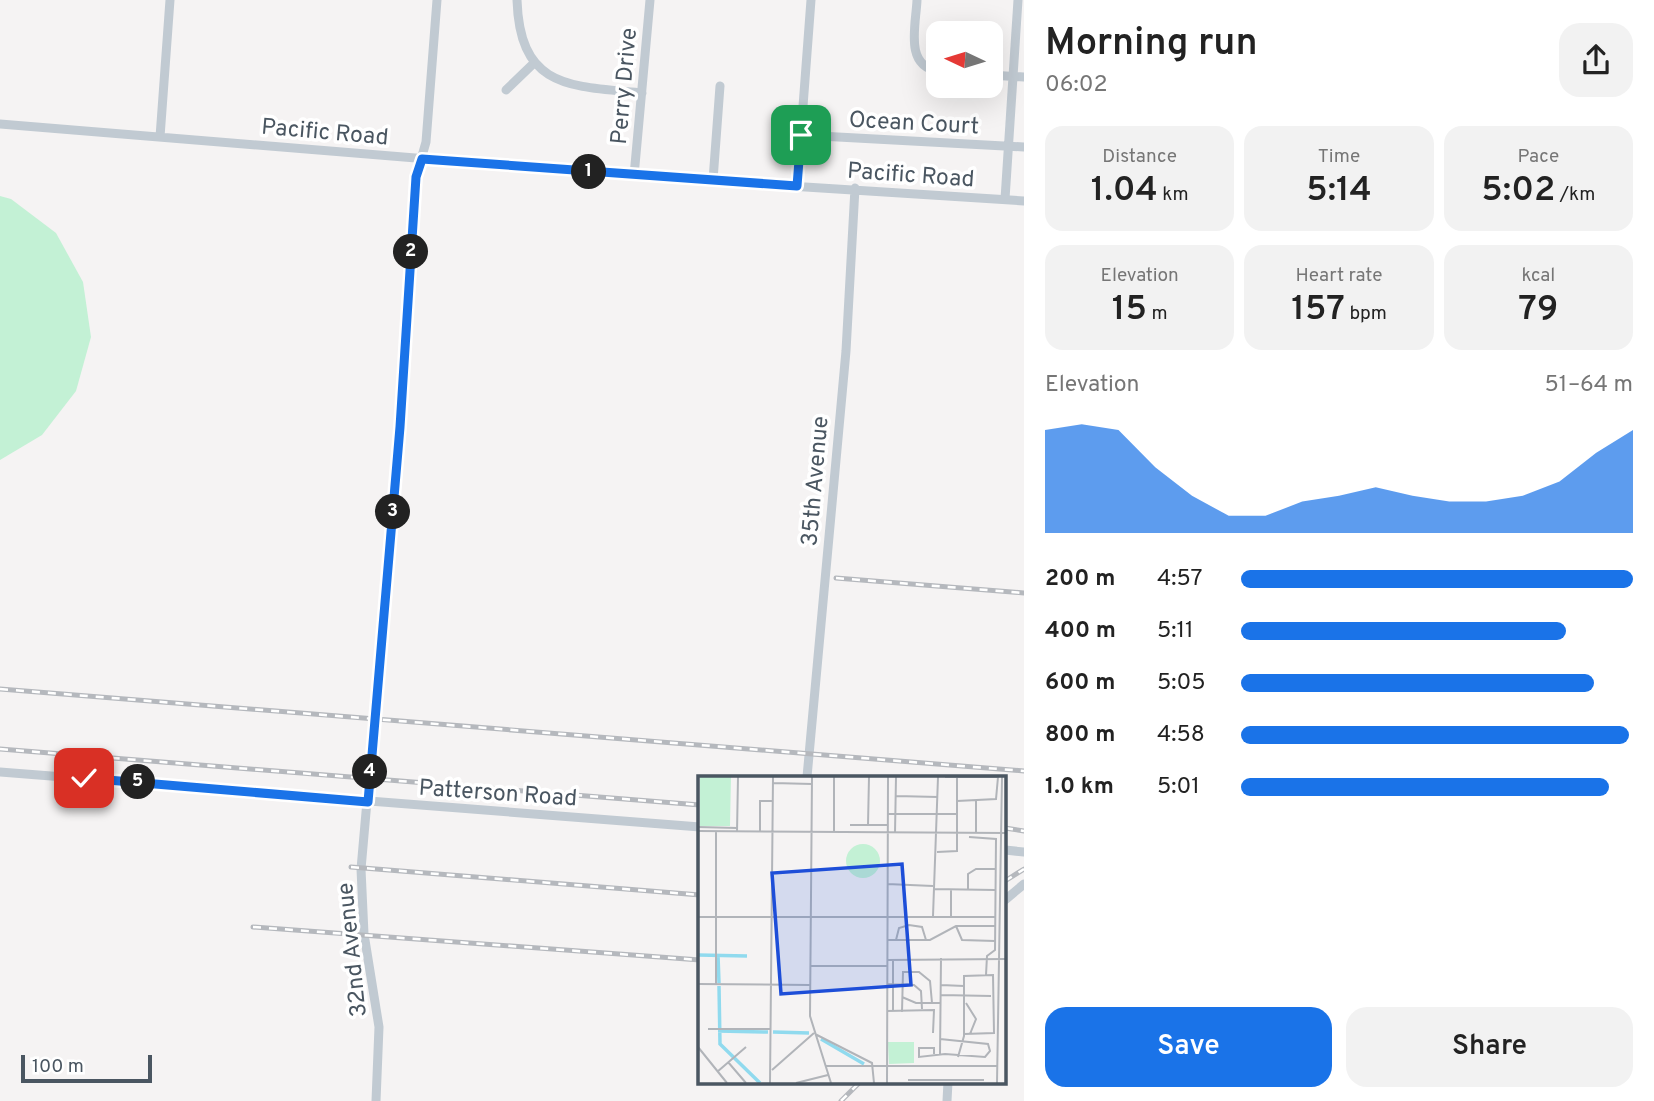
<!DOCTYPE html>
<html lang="en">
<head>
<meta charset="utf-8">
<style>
  body { margin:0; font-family:Overpass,sans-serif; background:#f2f2f2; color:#222; height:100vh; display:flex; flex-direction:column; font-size:26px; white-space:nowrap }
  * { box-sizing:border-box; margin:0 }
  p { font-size:23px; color:#767676 }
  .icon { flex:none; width:38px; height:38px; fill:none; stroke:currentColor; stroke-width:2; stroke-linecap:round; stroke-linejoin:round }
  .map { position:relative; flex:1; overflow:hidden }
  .panel { display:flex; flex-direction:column; background:#fff; width:630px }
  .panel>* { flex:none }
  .needle { width:46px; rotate:274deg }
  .tools { position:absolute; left:926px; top:21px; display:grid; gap:14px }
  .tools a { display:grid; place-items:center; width:77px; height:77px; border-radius:14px; background:#fff; box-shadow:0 7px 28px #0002; font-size:35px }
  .scale { position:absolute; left:21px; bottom:18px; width:131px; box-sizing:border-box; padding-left:7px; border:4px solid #4a5661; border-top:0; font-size:19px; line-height:24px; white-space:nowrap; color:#4a5661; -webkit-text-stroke:5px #fff; paint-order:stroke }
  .pin { position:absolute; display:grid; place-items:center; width:60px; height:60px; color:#fff; margin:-30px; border-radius:14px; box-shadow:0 4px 10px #0006 }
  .km { position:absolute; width:35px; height:35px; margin:-18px; border-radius:50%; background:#222; color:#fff; font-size:19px; line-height:35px; text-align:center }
  .round { display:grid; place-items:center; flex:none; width:74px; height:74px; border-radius:21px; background:#f2f2f2 }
  .head { display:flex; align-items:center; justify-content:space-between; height:119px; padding:0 21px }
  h1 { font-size:38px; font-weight:600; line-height:52px }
  .metrics { display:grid; grid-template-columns:repeat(3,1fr); gap:10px; height:119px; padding:7px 21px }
  .metrics div { display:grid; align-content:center; border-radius:18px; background:#f2f2f2; text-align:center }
  .metrics b { font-size:35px; font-weight:600 }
  .metrics small { font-size:19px; font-weight:400 }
  .metrics p { font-size:19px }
  .chart { height:196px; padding:14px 21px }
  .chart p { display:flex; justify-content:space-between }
  .chart svg { width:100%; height:126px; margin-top:7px; fill:#1a73e8; opacity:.7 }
  .primary-button { display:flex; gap:14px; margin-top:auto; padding:14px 21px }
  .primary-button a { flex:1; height:80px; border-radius:21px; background:#1a73e8; color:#fff; font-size:28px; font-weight:600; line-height:80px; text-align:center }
  .primary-button a+a { background:#f2f2f2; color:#222 }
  ul { padding:0 21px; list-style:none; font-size:23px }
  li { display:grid; grid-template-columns:112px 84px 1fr; align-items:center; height:52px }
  li i { height:18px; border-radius:9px; background:#1a73e8 }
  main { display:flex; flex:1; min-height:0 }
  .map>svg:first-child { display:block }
  .green { fill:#c3f1d5 }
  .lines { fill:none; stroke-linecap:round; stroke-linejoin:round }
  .minor { stroke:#c1cad2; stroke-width:9 }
  .rail-casing { stroke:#b5b8bd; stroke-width:5 }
  .rail { stroke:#fff; stroke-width:2.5; stroke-dasharray:8; stroke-linecap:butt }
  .route-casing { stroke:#fff; stroke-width:14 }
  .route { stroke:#1a73e8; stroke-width:9 }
  .labels { text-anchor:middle; stroke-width:7; stroke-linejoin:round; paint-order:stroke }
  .street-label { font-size:23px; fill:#4a5661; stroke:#fff }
  .inset-river { fill:none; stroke:#90daee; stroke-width:3.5 }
  .inset-road { fill:none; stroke:#b1b4b9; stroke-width:2 }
  .view { fill:#1d4ed8; fill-opacity:0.15; stroke:#1d4ed8; stroke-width:3.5 }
  .inset-edge { fill:none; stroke:#4a5661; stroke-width:3.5 }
</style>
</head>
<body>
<main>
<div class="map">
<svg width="1024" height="1101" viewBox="0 0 1024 1101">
  <rect width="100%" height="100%" fill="#f5f3f3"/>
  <path class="green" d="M0 196 11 199 56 233 83 282 91 337 76 391 42 435 0 460Z"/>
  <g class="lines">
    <path class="minor" d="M517 0C520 89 570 86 642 93
      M917 0C916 25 904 66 938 71
      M990 75 1024 77
      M506 90 534 63
      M0 124 634 176 1024 201
      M801 135 1024 147
      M160 137 170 0
      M634 176 650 0
      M713 180 720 86
      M797 186 811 0
      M1005 199 1018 0
      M0 772 700 827
      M807 777 846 351 855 188
      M1005 850 1024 852
      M1005 900 1024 884
      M376 1101 379 1027 364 934 361 869 400 427 416 177 426 142 437 0
      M947 1101 948 1082"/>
    <defs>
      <path id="rail" d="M836 578 1024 593
        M0 689 1024 771
        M0 749 700 805
        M1005 828 1024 831
        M351 867 700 895
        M1005 881 1024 869
        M253 927 700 960
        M841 1101 860 1082"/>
    </defs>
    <use href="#rail" class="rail-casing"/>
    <use href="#rail" class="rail"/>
  </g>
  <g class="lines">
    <defs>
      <path id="route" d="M84 778 368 802 400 427 416 177 422 159 797 186 801 135"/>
    </defs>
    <use href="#route" class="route-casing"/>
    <use href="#route" class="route"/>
  </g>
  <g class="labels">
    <g class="street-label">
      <text transform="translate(623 86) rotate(-85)" y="8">Perry Drive</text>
      <text transform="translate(914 122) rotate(3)" y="8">Ocean Court</text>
      <text transform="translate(325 131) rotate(5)" y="8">Pacific Road</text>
      <text transform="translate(911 174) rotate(4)" y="8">Pacific Road</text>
      <text transform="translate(814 481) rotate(-85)" y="8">35th Avenue</text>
      <text transform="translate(498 792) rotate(4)" y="8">Patterson Road</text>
      <text transform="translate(351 950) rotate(-96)" y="8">32nd Avenue</text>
    </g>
  </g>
  <g transform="translate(698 776)">
    <rect width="308" height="308" fill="#f5f3f3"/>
    <path d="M2 1H33L32 50H2ZM148 85a17 17 0 1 1 34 0a17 17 0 1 1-34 0ZM190 266H216V287L191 288Z" fill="#c3f1d5"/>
    <path class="inset-river" d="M0 179 49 180M20 179 21 207M21 210 22 268 62 307M20 255 70 256M75 256 111 257M123 263 166 288"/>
    <path class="inset-road" d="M114 1 112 240 133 307M247 1H300M75 7 114 8M198 20 240 21M259 25 298 23 300 1M190 38H259M152 49H190M170 49 171 1M0 51 39 52M0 55 308 57M18 55V208M39 56 40 1M62 56V25H75M136 56V1M197 57 198 1M278 58V25M271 61 298 63 297 174 289 180 288 199M239 76 259 75V1M189 108 235 110M235 113 297 114M270 113V98L278 93H298M235 140 240 1M253 140V113M0 141H297M258 150 264 164 297 165M189 164H232L258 150H297M198 164 201 152 211 149 224 151 228 164M189 184 308 183M195 184V235M112 190H189M0 208 112 209M189 208 216 209 223 215 224 233M243 209 266 210M243 219 293 220M204 221 218 227H243M268 227 278 243 272 258M189 235 236 234 235 257M204 236 205 196H221L232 205 234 227M10 253H73M117 258 174 287 176 307M0 271 29 307M236 278V272H221V281L247 278 287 281 292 275 290 268 242 263M242 279 243 182M260 281 266 260V200L295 199 296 257 266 258M30 286 48 307M128 290H299M74 294 116 257M19 296 48 271M210 304H286M72 307 75 1M98 307 130 299M189 307 190 1M299 307 304 1"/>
    <path class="view" d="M204 88 213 209 83 218 74 97Z"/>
    <rect width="308" height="308" class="inset-edge"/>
  </g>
</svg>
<div class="tools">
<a><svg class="needle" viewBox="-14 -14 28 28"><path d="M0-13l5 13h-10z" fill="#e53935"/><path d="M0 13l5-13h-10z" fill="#767676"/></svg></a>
</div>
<div class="scale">100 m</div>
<div class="pin" style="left:801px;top:135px;background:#1e9e55"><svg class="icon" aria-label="arrive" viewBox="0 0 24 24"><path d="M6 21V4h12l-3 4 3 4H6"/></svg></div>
<div class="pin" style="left:84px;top:778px;background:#d93025"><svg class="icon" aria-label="check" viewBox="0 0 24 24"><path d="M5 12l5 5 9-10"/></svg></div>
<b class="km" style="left:589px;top:172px">1</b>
<b class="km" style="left:411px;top:252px">2</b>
<b class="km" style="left:393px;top:512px">3</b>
<b class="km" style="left:370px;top:772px">4</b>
<b class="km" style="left:138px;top:782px">5</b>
</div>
<section class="panel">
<div class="head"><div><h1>Morning run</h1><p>06:02</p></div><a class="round"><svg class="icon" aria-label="share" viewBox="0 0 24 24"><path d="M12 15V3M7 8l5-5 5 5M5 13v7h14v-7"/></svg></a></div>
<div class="metrics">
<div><p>Distance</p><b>1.04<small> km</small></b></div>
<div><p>Time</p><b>5:14</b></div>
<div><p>Pace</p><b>5:02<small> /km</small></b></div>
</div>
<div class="metrics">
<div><p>Elevation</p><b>15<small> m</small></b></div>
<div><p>Heart rate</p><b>157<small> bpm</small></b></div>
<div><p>kcal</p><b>79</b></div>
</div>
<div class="chart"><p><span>Elevation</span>51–64 m</p>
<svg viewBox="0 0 160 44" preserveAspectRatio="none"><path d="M0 44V8L10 6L20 8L30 21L40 31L50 38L60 38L70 33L80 31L90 28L100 31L110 33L120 33L130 31L140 26L150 16L160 8V44z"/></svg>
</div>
<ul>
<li><b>200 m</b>4:57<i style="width:100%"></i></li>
<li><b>400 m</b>5:11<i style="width:83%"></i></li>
<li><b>600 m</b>5:05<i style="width:90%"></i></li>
<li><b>800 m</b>4:58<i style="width:99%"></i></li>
<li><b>1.0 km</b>5:01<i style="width:94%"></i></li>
</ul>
<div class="primary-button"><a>Save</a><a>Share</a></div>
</section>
</main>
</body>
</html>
